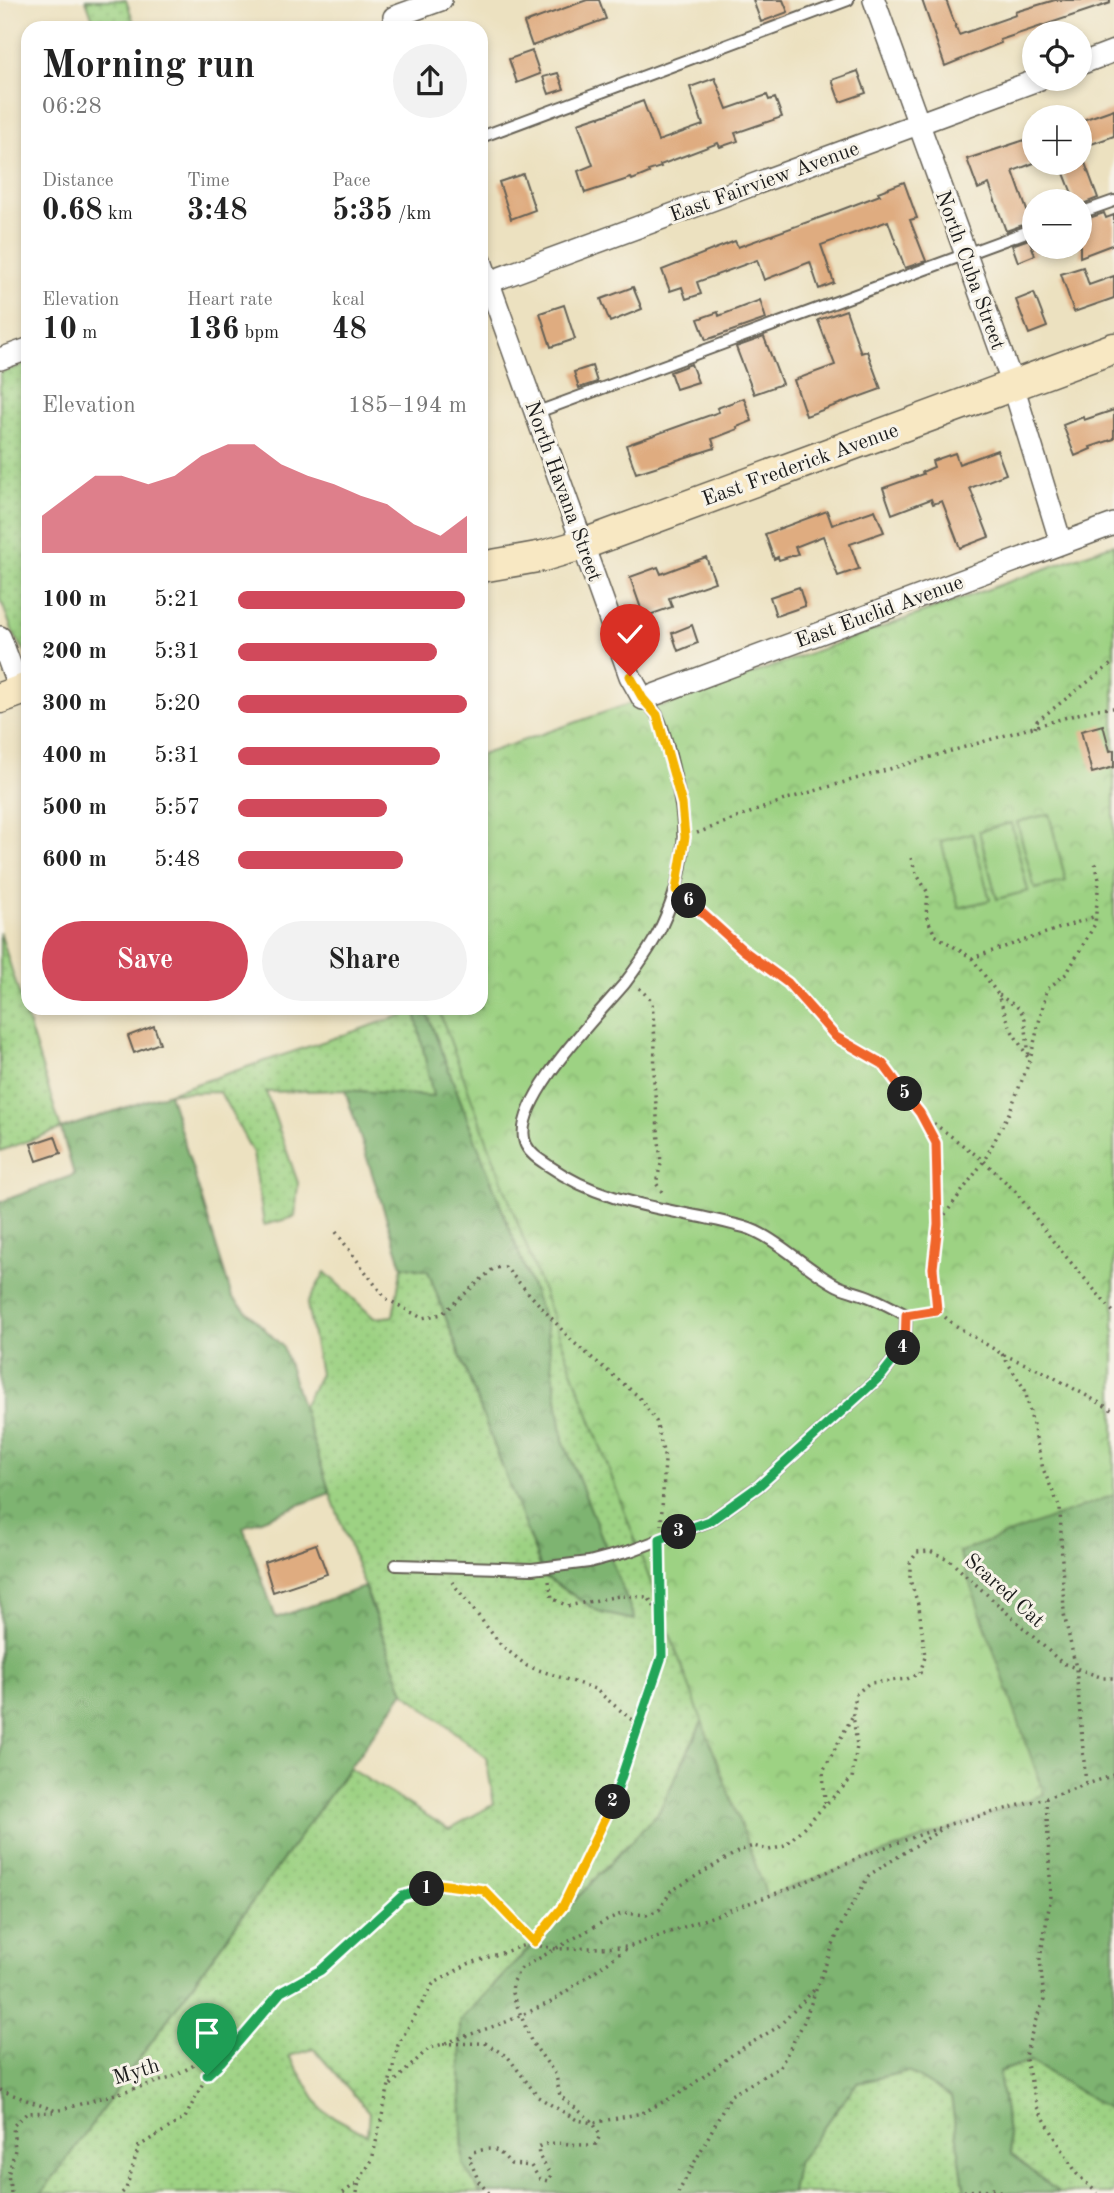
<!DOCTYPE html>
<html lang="en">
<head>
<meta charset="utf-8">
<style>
  body { margin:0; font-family:"Old Standard TT",serif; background:#f2f2f2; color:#222; height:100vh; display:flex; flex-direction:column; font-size:26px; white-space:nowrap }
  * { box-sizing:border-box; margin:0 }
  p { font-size:23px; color:#767676 }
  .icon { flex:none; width:38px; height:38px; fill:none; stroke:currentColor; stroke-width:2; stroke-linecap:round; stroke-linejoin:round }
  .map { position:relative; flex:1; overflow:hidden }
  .drawer { position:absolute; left:21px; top:21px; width:467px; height:994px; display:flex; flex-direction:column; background:#fff; border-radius:21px; box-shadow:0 4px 10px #0003 }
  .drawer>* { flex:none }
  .tools { position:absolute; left:1022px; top:21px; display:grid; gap:14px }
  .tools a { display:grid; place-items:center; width:70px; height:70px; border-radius:50%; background:#fff; box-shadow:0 4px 10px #0003; font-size:35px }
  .pin { position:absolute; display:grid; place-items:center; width:60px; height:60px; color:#fff; margin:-72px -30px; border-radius:50% 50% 50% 0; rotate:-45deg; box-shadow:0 0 7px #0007 }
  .pin .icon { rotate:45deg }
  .km { position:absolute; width:35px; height:35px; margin:-18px; border-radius:50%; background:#222; color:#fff; font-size:19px; line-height:35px; text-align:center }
  .round { display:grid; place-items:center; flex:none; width:74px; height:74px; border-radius:37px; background:#f2f2f2 }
  .head { display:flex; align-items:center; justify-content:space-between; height:119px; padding:0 21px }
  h1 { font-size:38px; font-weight:600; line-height:52px }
  .stats { display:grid; grid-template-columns:repeat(3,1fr); gap:10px; height:119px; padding:7px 21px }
  .stats div { display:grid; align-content:center }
  .stats b { font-size:30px; font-weight:600 }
  .stats small { font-size:19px; font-weight:400 }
  .stats p { font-size:19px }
  .chart { height:196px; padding:14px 21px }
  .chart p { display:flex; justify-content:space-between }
  .chart svg { width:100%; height:126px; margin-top:7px; fill:#d1495b; opacity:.7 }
  .button { display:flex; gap:14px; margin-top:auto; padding:14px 21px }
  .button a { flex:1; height:80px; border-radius:42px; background:#d1495b; color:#fff; font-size:28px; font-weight:600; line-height:80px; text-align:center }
  .button a+a { background:#f2f2f2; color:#222 }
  ul { padding:0 21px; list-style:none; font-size:23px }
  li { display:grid; grid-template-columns:112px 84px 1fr; align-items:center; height:52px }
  li i { height:18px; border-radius:9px; background:#d1495b }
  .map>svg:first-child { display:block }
  .grass { fill:url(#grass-dots); stroke:#5c7750; stroke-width:2; fill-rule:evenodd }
  .forest { fill:url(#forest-crowns); stroke:#4d6846; stroke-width:2 }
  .park { fill:url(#park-crowns); stroke:#5c7750; stroke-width:2 }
  .pitch { fill:#9dd283; stroke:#5c7750; stroke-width:2 }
  .building { fill:#dfac80 }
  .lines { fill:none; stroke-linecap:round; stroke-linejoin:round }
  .lane-casing { stroke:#656155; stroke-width:14 }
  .street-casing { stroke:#656155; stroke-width:24 }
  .secondary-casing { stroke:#656155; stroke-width:33 }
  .path { stroke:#656155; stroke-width:3.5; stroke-dasharray:2 5; stroke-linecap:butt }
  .lane { stroke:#fff; stroke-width:10 }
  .street { stroke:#fff; stroke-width:21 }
  .secondary { stroke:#f8e8c3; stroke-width:30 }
  .split-1-casing { stroke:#fff; stroke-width:14 }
  .split-2-casing { stroke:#fff; stroke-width:14 }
  .split-3-casing { stroke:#fff; stroke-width:14 }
  .split-4-casing { stroke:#fff; stroke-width:14 }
  .split-5-casing { stroke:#fff; stroke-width:14 }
  .split-6-casing { stroke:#fff; stroke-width:14 }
  .split-7-casing { stroke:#fff; stroke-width:14 }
  .split-1 { stroke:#22a559; stroke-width:9 }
  .split-2 { stroke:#f5b400; stroke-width:9 }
  .split-3 { stroke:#22a559; stroke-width:9 }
  .split-4 { stroke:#22a559; stroke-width:9 }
  .split-5 { stroke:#f0652b; stroke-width:9 }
  .split-6 { stroke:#f0652b; stroke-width:9 }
  .split-7 { stroke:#f5b400; stroke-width:9 }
  .labels { text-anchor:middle; stroke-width:6; stroke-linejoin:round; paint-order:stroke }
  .street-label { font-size:21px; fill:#1c1c1c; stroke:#f7f3e8 }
</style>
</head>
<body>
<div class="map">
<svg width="1114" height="2193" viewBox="0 0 1114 2193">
  <defs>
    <pattern id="grass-dots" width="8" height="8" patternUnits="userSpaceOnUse" patternTransform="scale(1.75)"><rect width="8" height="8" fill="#9dd283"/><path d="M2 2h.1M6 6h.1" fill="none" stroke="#87b471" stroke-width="1.8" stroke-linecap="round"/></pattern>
    <pattern id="forest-crowns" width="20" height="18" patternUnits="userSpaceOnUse" patternTransform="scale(1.75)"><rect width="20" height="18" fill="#7eb471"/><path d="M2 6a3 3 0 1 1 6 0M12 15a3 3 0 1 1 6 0" fill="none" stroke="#66925c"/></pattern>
    <pattern id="park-crowns" width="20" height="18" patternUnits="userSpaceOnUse" patternTransform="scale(1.75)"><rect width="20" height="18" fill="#9dd283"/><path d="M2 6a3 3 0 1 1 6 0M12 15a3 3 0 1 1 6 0" fill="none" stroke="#87b471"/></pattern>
  </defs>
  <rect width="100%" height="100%" fill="#f7f3e8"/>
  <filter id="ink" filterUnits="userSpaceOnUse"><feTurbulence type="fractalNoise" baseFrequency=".0143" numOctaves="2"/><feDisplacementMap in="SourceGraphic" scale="14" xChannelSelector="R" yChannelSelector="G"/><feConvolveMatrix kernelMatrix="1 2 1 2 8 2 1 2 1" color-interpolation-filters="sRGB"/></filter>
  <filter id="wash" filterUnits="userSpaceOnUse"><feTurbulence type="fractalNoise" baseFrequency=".00686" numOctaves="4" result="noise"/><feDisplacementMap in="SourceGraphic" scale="28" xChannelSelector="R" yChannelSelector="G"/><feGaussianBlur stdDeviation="1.57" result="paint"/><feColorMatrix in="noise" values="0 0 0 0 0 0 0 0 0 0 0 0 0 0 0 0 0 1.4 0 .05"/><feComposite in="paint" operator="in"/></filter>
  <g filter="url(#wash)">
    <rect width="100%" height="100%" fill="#ece1c0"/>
    <path class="grass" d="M86 0H126L136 28H96Z
      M28 363V655L14 635 0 598V373Z
      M0 932 61 1129 0 1151Z
      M425 1008H481L711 1703 659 1812 460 2021 463 2164 480 2193H42L349 1768 449 1829 494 1804 486 1757 404 1692 330 1493 302 1408 320 1374 307 1304 325 1272 374 1318 393 1316 402 1266 428 1271 544 1576 601 1613 634 1620 563 1440 546 1324ZM314 2049 369 2112 367 2135 323 2111 289 2056Z
      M415 1011 434 1097 345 1090 266 1092 298 1183 295 1217 264 1225 253 1153 220 1092 169 1093Z
      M1030 2061 1114 2112V2193H1059L1011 2154 999 2072Z
      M908 2071 951 2097 965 2193H792L797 2163 857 2083Z"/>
    <path class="forest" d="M1114 909V2112L1030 2061 999 2072 1011 2154 1059 2193H965L951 2097 908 2071 857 2083 797 2163 792 2193H480L463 2164 460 2021 659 1812 711 1703Z
      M425 1008 546 1324 563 1440 635 1620 601 1613 544 1576 428 1271 402 1266 345 1090 433 1096 415 1011Z
      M169 1093 232 1297 283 1347 330 1493 243 1527 276 1618 364 1587 404 1692 42 2193H0V1202L74 1175 61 1129Z"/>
    <path class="park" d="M1114 544V1495L959 1552 1044 1794 767 1896 438 1008H481V755L643 699 663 706Z"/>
    <path class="pitch" d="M1049 814 1066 881 1035 889 1017 822Z
      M1011 823 1028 891 997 899 979 831Z
      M972 833 990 900 959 908 941 841Z"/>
    <g id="blocks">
      <path class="building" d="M587 0H599L606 19 532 46 524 23Z
        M753 0H783L788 12 761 22Z
        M922 0H946L959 35 1016 15 1015 12 1055 0H1110V3L1000 40 1001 43 945 66Z
        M532 51 540 74 517 83 509 59Z
        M858 71 866 93 840 102 832 80Z
        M558 73 564 89 549 94 543 77Z
        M715 78 727 109 767 95 769 100 775 98 782 117 735 133 738 141 720 147 718 143 660 165 661 167 648 171 649 173 632 180 631 178 585 193 578 171 593 165 578 123 599 116 600 117 643 101 658 141 703 125 690 87Z
        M1114 109V136L1080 148V121Z
        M1034 137V163L1013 171 1031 222 1006 231 989 184 978 189 967 159Z
        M1060 163H1085L1098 198 1080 205V201H1075Z
        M523 174 535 210 511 219 499 182Z
        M904 182 917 218 910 220 926 261 905 268 888 221 821 245 834 283 819 289 810 262 764 280 757 260 697 282 701 294 686 299 682 287 670 291 662 270 735 241 738 247 830 214 880 195 878 192Z
        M1104 213 1106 218 1114 215V244L1080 257V221Z
        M1029 239 1035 255 1018 262 1012 245Z
        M1083 267 1089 285 1114 276V298L1074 312 1061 274Z
        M633 287 642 309 610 322 601 299Z
        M1034 293 1047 327 1029 334 1016 300Z
        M760 300 766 319 706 340 698 319 718 312 719 316Z
        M564 305 575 339 551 347 540 313Z
        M846 310 861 353 867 351 881 389 806 416 794 380 835 365 818 320Z
        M764 337 782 384 754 394 736 347Z
        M691 364 698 382 676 389 670 372Z
        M592 366 597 382 579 388 574 372Z
        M744 398 752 421 737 427 738 429 712 439 715 448 636 473 626 445 719 412 717 408Z
        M1114 410V439L1090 447 1091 449 1075 456 1063 425 1083 417 1084 420Z
        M997 450 1006 474 970 488 989 537 960 548 942 501 933 504 931 499 892 514 883 488 923 474 922 472 934 467 932 461 955 453 959 464Z
        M875 510 884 532 850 544 859 569 838 576 823 536 795 547 798 554 779 560 778 557 774 559 765 534 827 511 832 525Z
        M706 557 715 582 669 598 672 607 644 617 630 577 658 567 661 574Z
        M799 587 805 606 776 616 770 597Z
        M692 625 698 643 678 651 672 633Z
        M1103 725 1110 751 1114 750V767L1092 773 1081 731Z
        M154 1026 160 1043 134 1053 128 1036Z
        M55 1136 61 1153 37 1161 31 1144Z
        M316 1544 327 1574 273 1592 264 1562Z"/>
    </g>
  </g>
  <g filter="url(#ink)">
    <use href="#blocks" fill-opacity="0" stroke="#656155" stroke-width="2"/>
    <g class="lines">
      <defs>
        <path id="lane" d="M481 137 848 0
          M1080 213 1114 201
          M535 413 1034 229
          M396 1565 532 1569 589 1562 630 1551 710 1521 759 1486 882 1375 905 1345 906 1315C895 1309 884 1303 872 1298 861 1293 849 1291 838 1286 808 1271 774 1235 744 1227 676 1208 609 1208 549 1166 540 1160 531 1155 526 1145 507 1105 601 1012 625 983 637 967 654 943 662 925 686 873 689 831 675 776 671 759 665 730 657 715 653 709 648 704 643 699"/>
        <path id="street" d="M874 0 1013 385 1061 543
          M394 17 441 0
          M1080 64 1114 51
          M481 261 630 676 643 699 1114 524
          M489 282 1040 79
          M0 359 28 349
          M0 637 20 691"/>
        <path id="secondary" d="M481 567 543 556 584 544 1114 348
          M0 698 28 688"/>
      </defs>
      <use href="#lane" class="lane-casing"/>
      <use href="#street" class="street-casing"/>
      <use href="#secondary" class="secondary-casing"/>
      <path class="path" d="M1035 728 1037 721 1114 662
        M697 833 787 799 1095 709 1114 708
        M911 858 916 873 928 893 926 916 935 935 972 958 1096 916
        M687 900 743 950 788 983 836 1037 883 1064 920 1113 984 1161 1015 1191 1056 1245 1114 1313
        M972 958 997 993 1012 1031 1029 1059
        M639 988 652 1001 655 1041 654 1082 661 1164 656 1183 664 1195
        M999 995 1020 1009 1025 1019 1029 1058
        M921 1115 936 1143 938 1222
        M336 1232 385 1298 422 1318 442 1314 494 1268 505 1267 573 1342 638 1396 656 1421 665 1460 661 1525
        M937 1310 933 1268 938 1224 984 1161 1009 1113 1030 1060 1047 989 1067 973 1095 924 1099 879 1095 862
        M920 1313 937 1310 953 1324 1002 1354 1044 1372 1114 1411
        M1002 1354 1025 1390 1043 1469 1060 1508 1064 1614 1076 1668 1086 1785
        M549 1581 552 1598 567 1606 619 1596 648 1597 660 1615
        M452 1582 501 1645 527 1666 595 1689 639 1726
        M1046 1798 1051 1896 1040 1959 1044 2000 1035 2022 1025 2056 1037 2107 1077 2174 1097 2193
        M825 1803 823 1771 852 1717
        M443 2044 485 2043 508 2057 538 2097 577 2120 593 2123 642 2113 684 2091 736 2052 778 2027 816 1988
        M391 2085 428 2049 506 2022 551 2002 629 1947
        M0 2090 56 2111 171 2078 240 2039 281 1992 321 1970 403 1896 439 1884 484 1890 534 1942 563 1906 618 1792 662 1656 660 1553
        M11 2193 8 2175 15 2150 13 2126 27 2113 53 2112
        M122 2193 126 2189 139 2146 185 2118 207 2075 221 2062 237 2043
        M343 2193 359 2181 372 2160 398 2045 433 1984 468 1964 534 1942 540 1946 556 1949 629 1947 796 1886 869 1853 950 1824 1046 1798 1114 1775
        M357 2193 359 2181
        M489 2193 479 2182 469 2158 473 2152C494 2147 496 2147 511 2164L531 2166 540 2179 548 2181 551 2175 539 2156 538 2147C554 2138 577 2148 596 2144L600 2135 592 2121 560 2096 556 2075 531 2041 512 1993 513 1981 520 1969 608 1919 624 1913 646 1915 659 1910 671 1891 739 1851 753 1846 769 1850 785 1846 852 1778 857 1746 853 1715 856 1694 869 1683 907 1679 920 1673 925 1657 919 1607 910 1580V1563L917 1552 930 1551 948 1559 1062 1663 1103 1678H1114
        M678 2193 731 2095 780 2067 803 2024 840 1927 869 1875 945 1827
        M943 2193 993 2189 1005 2193"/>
      <use href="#lane" class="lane"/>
      <use href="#street" class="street"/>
      <use href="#secondary" class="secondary"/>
    </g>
  </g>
  <g class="lines" filter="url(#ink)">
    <defs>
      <path id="split-1" d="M207 2075 221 2062 281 1992 321 1970 402 1896 427 1889"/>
      <path id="split-2" d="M427 1889 439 1884 484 1890 534 1942 563 1906 613 1802"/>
      <path id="split-3" d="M613 1802 662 1656 660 1539 679 1532"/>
      <path id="split-4" d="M679 1532 710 1521 759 1486 882 1375 903 1348"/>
      <path id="split-5" d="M903 1348 905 1345 906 1315 937 1310 933 1268 938 1224 936 1143 920 1113 905 1094"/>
      <path id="split-6" d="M689 901 743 950 788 983 836 1037 883 1064 905 1094"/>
      <path id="split-7" d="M630 676 643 699 657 715 682 804 685 837 676 890 689 901"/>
    </defs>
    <use href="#split-1" class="split-1-casing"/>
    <use href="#split-2" class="split-2-casing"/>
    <use href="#split-3" class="split-3-casing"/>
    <use href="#split-4" class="split-4-casing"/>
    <use href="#split-5" class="split-5-casing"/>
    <use href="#split-6" class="split-6-casing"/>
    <use href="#split-7" class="split-7-casing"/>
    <use href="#split-1" class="split-1"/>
    <use href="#split-2" class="split-2"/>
    <use href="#split-3" class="split-3"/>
    <use href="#split-4" class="split-4"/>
    <use href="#split-5" class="split-5"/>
    <use href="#split-6" class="split-6"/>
    <use href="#split-7" class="split-7"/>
  </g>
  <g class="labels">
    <g class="street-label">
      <text transform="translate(764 181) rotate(-20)" y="7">East Fairview Avenue</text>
      <text transform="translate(971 270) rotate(70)" y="7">North Cuba Street</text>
      <text transform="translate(800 464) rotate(-20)" y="7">East Frederick Avenue</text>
      <text transform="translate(564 491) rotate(70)" y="7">North Havana Street</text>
      <text transform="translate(879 611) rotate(-20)" y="7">East Euclid Avenue</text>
      <text transform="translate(1005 1590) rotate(42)" y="7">Scared Cat</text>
      <text transform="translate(136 2071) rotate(-17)" y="7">Myth</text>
    </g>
  </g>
</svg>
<div class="tools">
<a><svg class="icon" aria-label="locate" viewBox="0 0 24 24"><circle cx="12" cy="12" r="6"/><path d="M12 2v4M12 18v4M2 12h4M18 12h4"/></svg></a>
<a>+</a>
<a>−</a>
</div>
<div class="pin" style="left:207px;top:2075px;background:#1e9e55"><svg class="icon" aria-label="arrive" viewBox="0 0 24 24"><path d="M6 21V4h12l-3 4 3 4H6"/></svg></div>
<div class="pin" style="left:630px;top:676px;background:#d93025"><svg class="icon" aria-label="check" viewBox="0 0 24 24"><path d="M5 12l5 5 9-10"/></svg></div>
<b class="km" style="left:427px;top:1889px">1</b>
<b class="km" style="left:613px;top:1802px">2</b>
<b class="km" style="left:679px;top:1532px">3</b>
<b class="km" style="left:903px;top:1348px">4</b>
<b class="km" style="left:905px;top:1094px">5</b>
<b class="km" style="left:689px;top:901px">6</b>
<section class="drawer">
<div class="head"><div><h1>Morning run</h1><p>06:28</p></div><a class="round"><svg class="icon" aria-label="share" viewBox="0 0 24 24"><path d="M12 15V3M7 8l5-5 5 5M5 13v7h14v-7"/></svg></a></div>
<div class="stats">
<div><p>Distance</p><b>0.68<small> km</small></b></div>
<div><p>Time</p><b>3:48</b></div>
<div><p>Pace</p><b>5:35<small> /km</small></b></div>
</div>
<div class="stats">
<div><p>Elevation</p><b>10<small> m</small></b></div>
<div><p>Heart rate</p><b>136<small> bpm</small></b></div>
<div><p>kcal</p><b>48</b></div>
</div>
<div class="chart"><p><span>Elevation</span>185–194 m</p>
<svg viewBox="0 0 160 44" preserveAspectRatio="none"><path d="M0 44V31L10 24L20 17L30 17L40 20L50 17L60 10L70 6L80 6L90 13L100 17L110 20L120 24L130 27L140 34L150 38L160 31V44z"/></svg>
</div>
<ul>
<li><b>100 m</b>5:21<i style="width:99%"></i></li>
<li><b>200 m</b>5:31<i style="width:87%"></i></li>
<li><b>300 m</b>5:20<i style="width:100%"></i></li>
<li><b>400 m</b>5:31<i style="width:88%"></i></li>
<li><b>500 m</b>5:57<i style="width:65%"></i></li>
<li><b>600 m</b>5:48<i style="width:72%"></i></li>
</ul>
<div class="button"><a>Save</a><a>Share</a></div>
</section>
</div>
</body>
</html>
